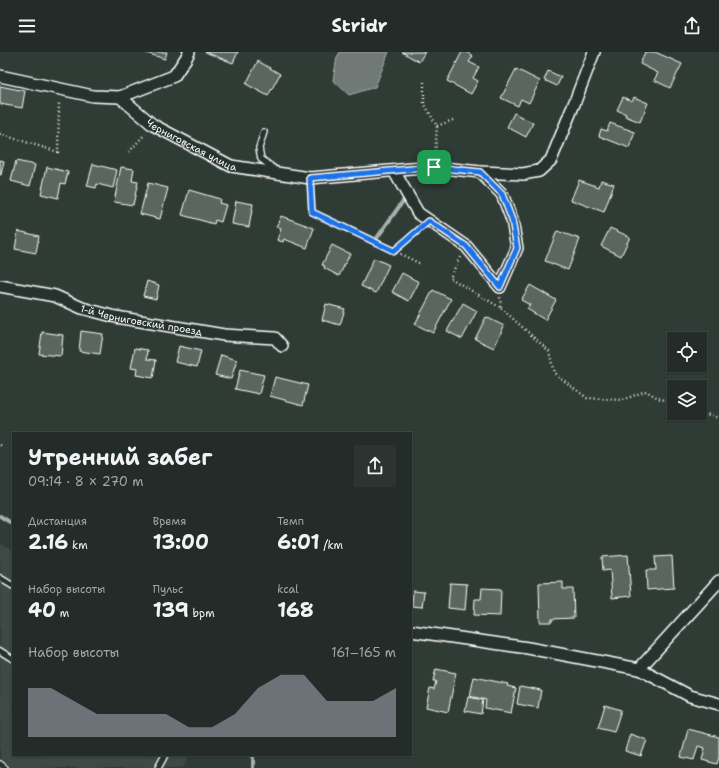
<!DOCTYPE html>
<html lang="ru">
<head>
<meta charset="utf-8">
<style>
  body { margin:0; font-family:"Shantell Sans",sans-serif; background:#2b3430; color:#f1f3f6; height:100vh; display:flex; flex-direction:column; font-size:15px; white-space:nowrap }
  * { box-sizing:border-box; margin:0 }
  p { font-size:13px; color:#a3a7a8 }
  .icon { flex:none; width:22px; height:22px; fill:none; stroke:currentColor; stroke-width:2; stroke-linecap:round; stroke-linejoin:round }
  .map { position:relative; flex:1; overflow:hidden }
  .details { position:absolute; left:12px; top:380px; width:400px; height:324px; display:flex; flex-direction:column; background:#232c28; border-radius:0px; box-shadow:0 1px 3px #0004,0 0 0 1px #404845 }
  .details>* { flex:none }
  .fabs { position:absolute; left:667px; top:280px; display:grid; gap:8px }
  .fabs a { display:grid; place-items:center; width:40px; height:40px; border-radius:0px; background:#232c28; box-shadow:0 1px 3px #0004,0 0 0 1px #404845; font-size:20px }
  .pin { position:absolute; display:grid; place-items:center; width:34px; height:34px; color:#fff; margin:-17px; border-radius:8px; box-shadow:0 2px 6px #0006 }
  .round { display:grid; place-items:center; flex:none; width:42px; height:42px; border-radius:0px; background:#2b3430 }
  .head { display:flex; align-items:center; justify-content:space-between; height:68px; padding:0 16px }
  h1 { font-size:22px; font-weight:700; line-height:30px }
  .stats { display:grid; grid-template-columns:repeat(3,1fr); gap:6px; height:68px; padding:4px 16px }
  .stats div { display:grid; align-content:center }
  .stats b { font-size:20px; font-weight:700 }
  .stats small { font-size:11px; font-weight:400 }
  .stats p { font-size:11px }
  .chart { height:112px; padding:8px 16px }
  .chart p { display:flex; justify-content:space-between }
  .chart svg { width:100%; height:72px; margin-top:4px; fill:#8c9099; opacity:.7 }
  header { display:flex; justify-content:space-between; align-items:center; height:52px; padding:0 16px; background:#232c28; font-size:18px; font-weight:700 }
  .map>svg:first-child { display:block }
  .built { fill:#3c4842 }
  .water { fill:#707975; stroke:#a9afac }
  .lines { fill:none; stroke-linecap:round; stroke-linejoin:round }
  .stream { stroke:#a9afac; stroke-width:4 }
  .building { fill:#5b6661; stroke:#fff }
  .lane-casing { stroke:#fff; stroke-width:8 }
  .street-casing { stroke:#fff; stroke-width:14 }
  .path { stroke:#fff; stroke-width:2.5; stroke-dasharray:1 3; stroke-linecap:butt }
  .lane { stroke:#26332d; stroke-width:5.5 }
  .street { stroke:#26332d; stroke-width:11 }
  .route-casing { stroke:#fff; stroke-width:8 }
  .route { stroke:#1a73e8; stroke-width:5 }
  .labels { text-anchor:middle; stroke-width:3; stroke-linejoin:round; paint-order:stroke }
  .street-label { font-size:10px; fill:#fff; stroke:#26332d }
</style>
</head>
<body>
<header><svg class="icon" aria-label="menu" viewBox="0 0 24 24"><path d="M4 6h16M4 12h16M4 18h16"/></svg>Stridr<svg class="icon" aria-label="share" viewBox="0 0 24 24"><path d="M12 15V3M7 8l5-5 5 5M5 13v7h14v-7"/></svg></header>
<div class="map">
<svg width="719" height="716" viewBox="0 0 719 716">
  <rect width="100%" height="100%" fill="#2f3b35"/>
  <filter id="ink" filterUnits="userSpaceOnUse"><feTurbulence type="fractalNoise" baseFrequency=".025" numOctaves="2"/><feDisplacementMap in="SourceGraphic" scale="8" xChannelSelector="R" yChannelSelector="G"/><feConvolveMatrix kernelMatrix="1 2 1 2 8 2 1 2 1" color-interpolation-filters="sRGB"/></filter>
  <g filter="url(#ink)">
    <path class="built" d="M0 491 13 499V703H190L183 716H0Z"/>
    <path class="water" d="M340 0H389L375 35 349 43 333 28 337 5Z"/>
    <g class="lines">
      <path class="stream" d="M377 186 403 149
        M0 464 13 472
        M253 703V716"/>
    </g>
    <path class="building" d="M143 0H167L165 7Z
      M205 0H238L233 11Z
      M402 0H425L419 10Z
      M462 0H466L473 4 469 10 479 15 473 26 478 29 471 42 447 29Z
      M645 0H655L682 12 670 36 654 28 658 21 640 12Z
      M258 9 280 22 268 44 246 32Z
      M516 17 540 29 529 51 521 47 518 54 501 46Z
      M548 19 561 25 557 34 544 28Z
      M0 34 25 39 22 56 0 52Z
      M623 45 632 49 634 45 648 51 640 70 625 64 626 62 617 58Z
      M514 61 533 71 526 85 507 75Z
      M610 71 635 80 629 96 599 84 601 77 607 79Z
      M0 108 4 109 1 123H0Z
      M16 109 35 113 30 134 11 129Z
      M93 112 117 118 113 136 97 132 96 136 87 134Z
      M47 115 68 120 65 132 61 131 58 146 41 142Z
      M121 115 134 117 132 129 138 130 133 153 114 150Z
      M579 128 599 135 601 128 614 132 604 160 571 148Z
      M148 131 168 136 160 167 140 162Z
      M189 138 220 147 219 151 226 153 221 170 215 168 214 172 182 163Z
      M236 149 253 152 249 175 232 172Z
      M281 164 314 176 307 196 284 187 283 190 277 188 281 177 276 175Z
      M610 176 630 185 621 204 601 194Z
      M18 179 39 184 36 201 15 197Z
      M557 179 580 187 568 218 545 209Z
      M332 193 350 202 339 224 324 216 325 214 322 213Z
      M374 206 389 213 376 241 361 234Z
      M402 221 419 230 409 249 392 240Z
      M147 229 159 233 156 247 143 244Z
      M530 233 556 248 545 268 527 257 530 253 521 248Z
      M433 238 451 247 433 281 415 272Z
      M463 251 477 259 462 287 447 279Z
      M326 252 345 257 340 273 322 268Z
      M486 265 504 274 494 296 475 287Z
      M81 279 103 282 100 302 79 299Z
      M42 280 63 283 61 304 39 302Z
      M179 294 201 299 197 315 175 310Z
      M135 296 148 298 147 307 156 308 153 326 136 323 137 317 131 316Z
      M221 303 237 308 231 327 215 323Z
      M240 318 264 323 259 342 235 337Z
      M275 325 308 333 303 353 270 344Z
      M628 503 631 544 612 546 610 518 603 519 602 505Z
      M672 504 674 536 647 538 646 518H656L655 505Z
      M563 530V537H573L574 566 552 567V570H540L539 531Z
      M450 531 467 532 465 558 448 556Z
      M482 536 501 537 500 564 474 563 475 547H481Z
      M413 539 424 540 422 555 412 554Z
      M436 617 456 621 448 660 426 655 430 636 434 637 436 629H433Z
      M474 625 508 632 507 634 516 636 511 661 485 656 486 648 470 644Z
      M520 634 541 638 538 656 517 652Z
      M468 645 483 648 481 662 465 659Z
      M605 653 621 658 614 680 598 676Z
      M688 677 719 685V705L717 712 702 708 705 696 698 694 694 708 681 705Z
      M630 682 647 688 641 704 625 699Z"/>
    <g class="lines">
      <defs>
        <path id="lane" d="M264 80 259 96 261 107 276 118
          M0 526 13 534
          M0 599 13 607
          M0 712 5 716
          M158 716 165 703"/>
        <g id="street">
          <path id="s1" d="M0 24 93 44 120 45 153 73 231 114 310 126 434 115 480 120 523 122 539 119 551 108 574 52 594 0"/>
          <path d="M120 45 174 24 186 6 189 0"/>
          <path d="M394 119 418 161 466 194 500 235 517 196 512 168 502 142 480 120"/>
          <path id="s2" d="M0 234 55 244 82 256 116 265 224 283 275 286 282 294"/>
          <path d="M411 579 528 596 639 617 690 644 719 652"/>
          <path d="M639 617 719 529"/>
        </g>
      </defs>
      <use href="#lane" class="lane-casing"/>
      <use href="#street" class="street-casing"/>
      <path class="path" d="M424 30V51L437 74 435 104
        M437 74 453 68
        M0 82 58 100 59 49
        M129 100 145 82
        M311 137 312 159 421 212
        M394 199 421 176
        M460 205 450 226 501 256 500 245
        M501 256 549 299 554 321 587 346 622 348 646 339 658 346 674 351
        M700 360 719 366
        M0 393 2 394"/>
      <use href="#lane" class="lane"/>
      <use href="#street" class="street"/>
    </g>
  </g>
  <g class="lines" filter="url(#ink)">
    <defs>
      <path id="route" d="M434 115 480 120 502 142 512 168 517 196 500 235 466 194 429 169 394 199 312 160 310 126Z"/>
    </defs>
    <use href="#route" class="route-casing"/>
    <use href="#route" class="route"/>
  </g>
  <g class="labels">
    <g class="street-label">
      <text dy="4" stroke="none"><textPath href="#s1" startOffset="209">Черниговская улица</textPath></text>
      <text dy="4" stroke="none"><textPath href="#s2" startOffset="146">1-й Черниговский проезд</textPath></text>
    </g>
  </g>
</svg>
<div class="fabs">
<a><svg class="icon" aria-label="locate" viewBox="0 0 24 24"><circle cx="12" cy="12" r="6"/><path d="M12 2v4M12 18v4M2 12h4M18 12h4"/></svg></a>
<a><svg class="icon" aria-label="layers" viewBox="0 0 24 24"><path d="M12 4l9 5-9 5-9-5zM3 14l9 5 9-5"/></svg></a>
</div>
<div class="pin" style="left:434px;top:115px;background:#1e9e55"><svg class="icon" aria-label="arrive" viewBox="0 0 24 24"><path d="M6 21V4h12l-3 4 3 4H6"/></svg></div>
<section class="details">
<div class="head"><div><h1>Утренний забег</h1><p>09:14 · 8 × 270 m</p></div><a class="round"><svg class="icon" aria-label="share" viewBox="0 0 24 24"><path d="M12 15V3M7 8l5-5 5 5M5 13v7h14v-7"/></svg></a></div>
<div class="stats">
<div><p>Дистанция</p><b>2.16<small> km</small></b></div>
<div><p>Время</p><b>13:00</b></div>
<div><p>Темп</p><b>6:01<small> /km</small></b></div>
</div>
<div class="stats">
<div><p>Набор высоты</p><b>40<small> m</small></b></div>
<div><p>Пульс</p><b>139<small> bpm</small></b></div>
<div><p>kcal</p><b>168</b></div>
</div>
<div class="chart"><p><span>Набор высоты</span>161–165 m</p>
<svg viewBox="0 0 160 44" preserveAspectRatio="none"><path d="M0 44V14L10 14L20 22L30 30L40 30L50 30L60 30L70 38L80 38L90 30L100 14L110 6L120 6L130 22L140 22L150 22L160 14V44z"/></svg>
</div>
</section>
</div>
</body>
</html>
